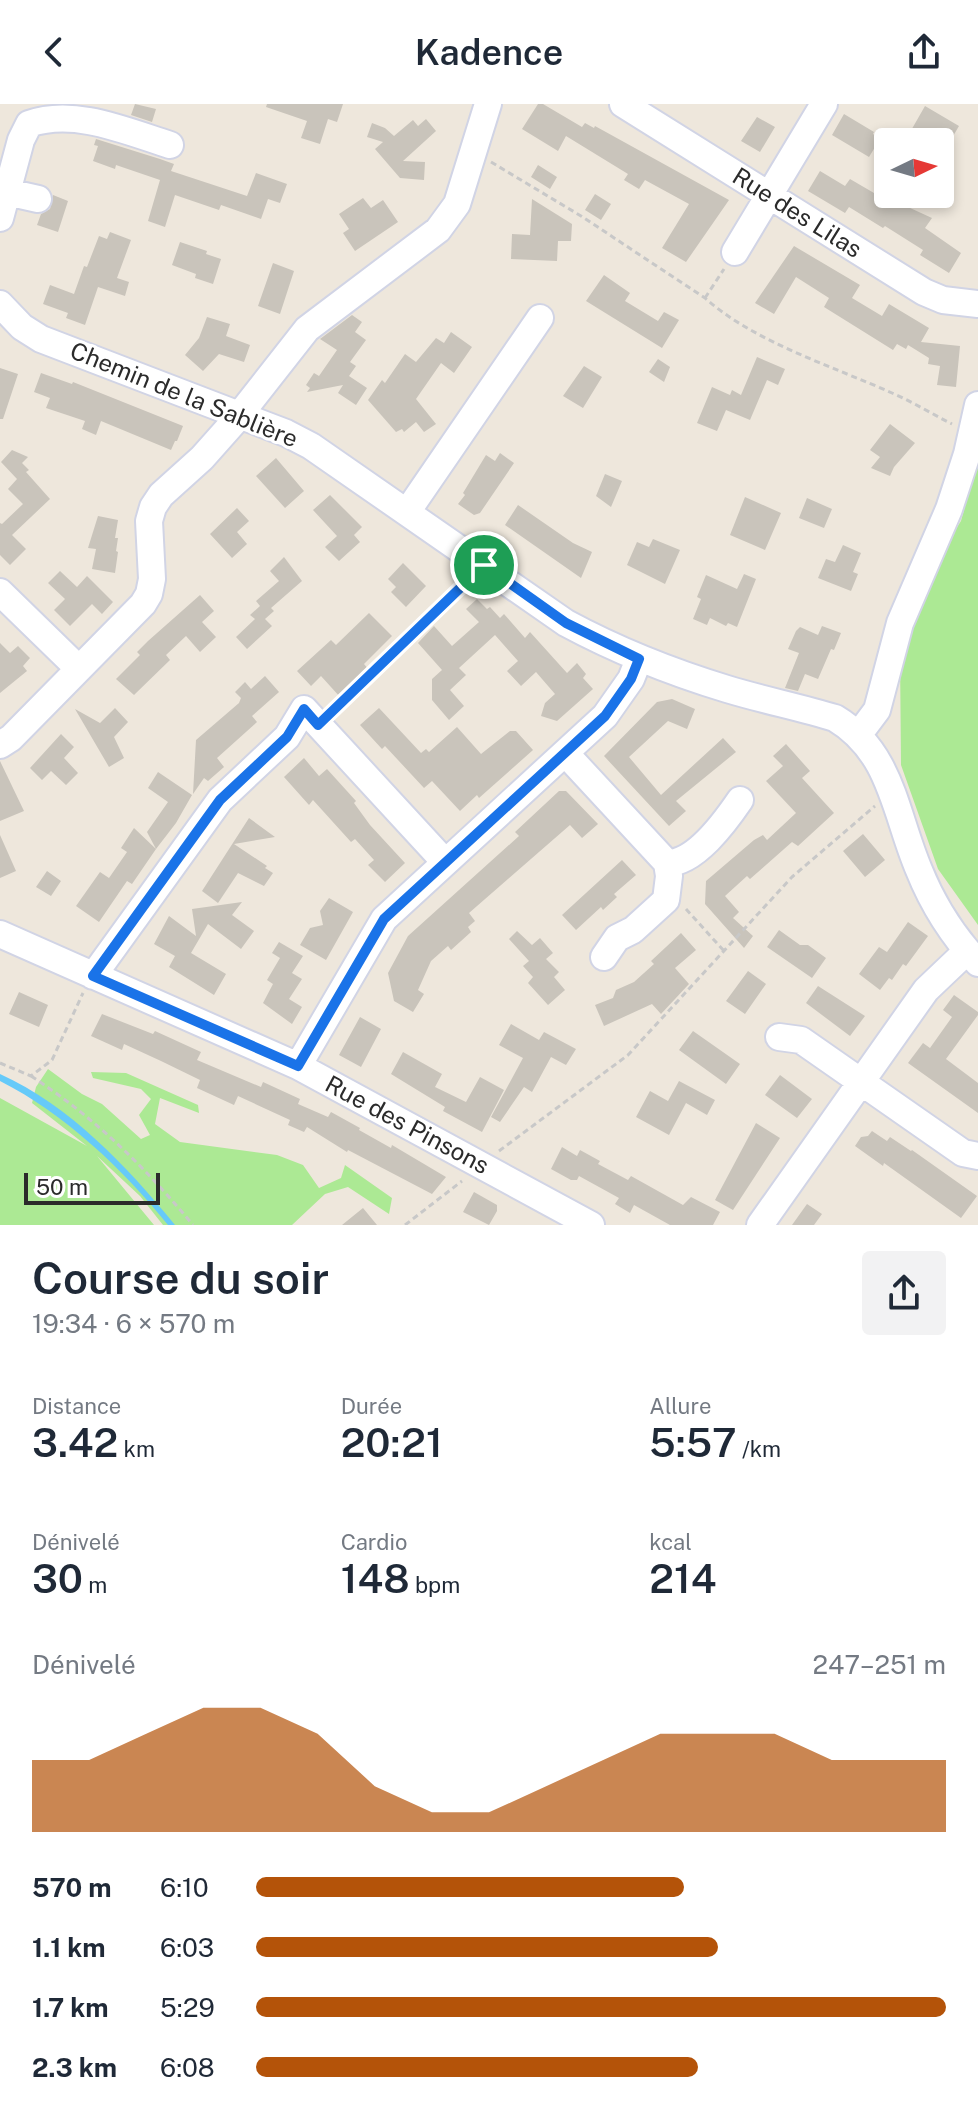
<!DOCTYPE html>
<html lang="fr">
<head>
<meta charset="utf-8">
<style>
  body { margin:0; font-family:"Public Sans",sans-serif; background:#f2f2f3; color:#1f2937; height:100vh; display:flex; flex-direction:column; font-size:30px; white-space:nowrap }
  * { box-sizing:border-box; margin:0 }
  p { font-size:26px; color:#747a83 }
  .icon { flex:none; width:44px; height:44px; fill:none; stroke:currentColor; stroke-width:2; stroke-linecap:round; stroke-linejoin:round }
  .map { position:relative; height:1121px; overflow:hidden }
  .sheet { display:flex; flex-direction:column; background:#fff; flex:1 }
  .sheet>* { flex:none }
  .needle { width:52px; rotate:85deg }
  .controls { position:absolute; left:874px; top:24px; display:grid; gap:16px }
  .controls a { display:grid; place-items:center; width:80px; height:80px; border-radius:8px; background:#fff; box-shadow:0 4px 12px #0003; font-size:40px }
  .scale { position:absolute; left:24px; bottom:20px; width:136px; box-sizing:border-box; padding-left:8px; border:4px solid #2b2b2b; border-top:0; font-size:22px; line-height:28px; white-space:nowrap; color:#2b2b2b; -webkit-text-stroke:6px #fff; paint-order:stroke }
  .pin { position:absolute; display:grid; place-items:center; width:68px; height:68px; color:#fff; margin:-34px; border:4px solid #fff; border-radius:50%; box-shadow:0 2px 8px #0007 }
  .round { display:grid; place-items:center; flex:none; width:84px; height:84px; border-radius:8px; background:#f2f2f3 }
  .headline { display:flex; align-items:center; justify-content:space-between; height:136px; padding:0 32px }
  h1 { font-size:44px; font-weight:600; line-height:60px }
  .metrics { display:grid; grid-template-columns:repeat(3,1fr); gap:12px; height:136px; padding:8px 32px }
  .metrics div { display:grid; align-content:center }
  .metrics b { font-size:40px; font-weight:600 }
  .metrics small { font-size:22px; font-weight:400 }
  .metrics p { font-size:22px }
  .chart { height:224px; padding:16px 32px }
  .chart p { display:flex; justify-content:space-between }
  .chart svg { width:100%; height:144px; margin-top:8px; fill:#b45309; opacity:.7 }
  ul { padding:0 32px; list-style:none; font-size:26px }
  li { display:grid; grid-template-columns:128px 96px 1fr; align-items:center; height:60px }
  li i { height:20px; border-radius:10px; background:#b45309 }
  header { display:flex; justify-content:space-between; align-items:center; height:104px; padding:0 32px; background:#fff; font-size:36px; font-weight:600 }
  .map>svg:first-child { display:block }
  .green { fill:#ace994 }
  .water { fill:#66caf9 }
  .building { fill:#c9c4bb }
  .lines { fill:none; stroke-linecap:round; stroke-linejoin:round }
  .minor-casing { stroke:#d1d4e5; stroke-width:30 }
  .path { stroke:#c8c8c8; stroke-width:3; stroke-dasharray:6 4; stroke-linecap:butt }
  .minor { stroke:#fff; stroke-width:26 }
  .route-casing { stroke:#fff; stroke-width:16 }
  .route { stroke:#1a73e8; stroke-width:10 }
  .labels { text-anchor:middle; stroke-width:6; stroke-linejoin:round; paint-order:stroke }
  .street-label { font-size:24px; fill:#2b2b2b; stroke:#fff }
</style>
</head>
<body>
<header><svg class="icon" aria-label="back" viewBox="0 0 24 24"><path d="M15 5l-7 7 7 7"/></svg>Kadence<svg class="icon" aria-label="share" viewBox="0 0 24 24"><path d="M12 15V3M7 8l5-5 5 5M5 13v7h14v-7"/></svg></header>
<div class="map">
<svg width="978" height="1121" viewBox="0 0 978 1121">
  <rect width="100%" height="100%" fill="#eee7dc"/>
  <path class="green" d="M978 354V821L938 765 901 661 900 549 952 431 961 417Z
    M48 965 82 990 102 1000 141 1035 150 1031 139 1011 151 995 141 985 93 974 91 968 126 969 198 1001 199 1009 160 994 155 1020 180 1038 277 1051 303 1061 319 1084 341 1074 345 1061 392 1094 389 1110 348 1083 325 1090 292 1121H163L140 1092 97 1052 154 1121H0V994L87 1042 32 999 36 983Z"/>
  <path class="water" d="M0 970C69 1001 128 1063 175 1121H168C123 1065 65 1010 0 977Z"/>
  <path class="building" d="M135 0 156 5 152 18 131 11Z
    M267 0H343L337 18 328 15 320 40 301 34 307 17 266 3Z
    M538 0H543L582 23 585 19 594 24 595 22 729 96 686 158 662 144 689 100 645 76 639 85 624 76 628 70 566 32 558 47 522 25Z
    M925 2 959 22 949 39 933 29 927 38 909 30Z
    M844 10 874 28 873 30 880 35 869 53 832 31Z
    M757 13 775 23 760 48 741 37Z
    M426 15 436 27 403 57 425 58 424 76 400 74 375 45 383 38 367 33 372 19 385 24 394 32 413 16 418 22Z
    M96 35 160 55 174 60 171 67 247 92 256 69 287 80 280 99 268 95 261 115 221 101 219 106 175 91 165 123 148 117 160 76 116 61 115 65 93 57 98 42 94 41Z
    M538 61 557 73 550 85 531 73Z
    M820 67 845 82 850 75 898 103 897 98 932 114 925 124 961 149 949 169 920 151 923 146 885 122 883 124 849 103 845 109 808 87Z
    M595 90 611 100 601 116 585 106Z
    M53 91 68 97 58 128 37 121 41 110 50 105Z
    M363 94 371 104 383 96 398 118 355 147 343 129 349 125 339 110Z
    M532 95 572 120 571 137H558L557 157 511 155 512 130 530 131Z
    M110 128 131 136 117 174 129 178 125 192 98 183 85 221 66 214 68 209 43 200 50 181 74 190 84 162 87 163 99 132 107 135Z
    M180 138 207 147 206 150 221 155 213 180 195 174 196 170 172 161Z
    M794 142 860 181 852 194 882 212 889 200 929 224 921 238 960 242 956 283 937 281 940 262 928 260 929 254 908 241 906 245 897 240 893 246 824 203 829 194 796 173 774 210 755 199Z
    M273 159 294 167 280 210 258 202Z
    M604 171 630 189 625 197 658 217 664 208 679 216 662 244 586 197Z
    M352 211 362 218 355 228 366 236 350 258 356 262 349 272 367 284 356 301 338 289 343 281 307 288 310 284 306 281 314 269 319 272 337 246 320 235Z
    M207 213 230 220 226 232 250 241 244 258 219 250 203 267 185 251 199 234Z
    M451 228 472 243 454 269 441 259 416 295 436 320 424 328 416 318 404 328 402 325 396 328 368 296 382 276 385 279 405 250 416 258 436 234 444 239Z
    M757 253 785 265 778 281 767 276 750 316 726 306 717 327 697 319 712 283 730 291 732 286 741 291Z
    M658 255 670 263 664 278 649 268Z
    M584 262 602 273 583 304 563 292Z
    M0 264 18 270 3 315H0Z
    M41 269 72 280 73 278 183 322 177 337H175L171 346 101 317 96 331 82 325 85 317 46 304 50 294 34 288Z
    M890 320 915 339 894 363 890 372 871 364 880 353 870 346Z
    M12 346 28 353 22 359 29 366 26 368 50 395 12 431 26 445 10 461 0 451V419L2 420 23 400 8 385 17 375 1 358Z
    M500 349 514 359 480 409 474 411 458 400 465 391 463 389 486 351 495 357Z
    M276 354 304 387 285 404 256 372Z
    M605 370 622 377 611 403 596 392Z
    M330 391 362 423 354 431 360 438 339 457 325 443 337 432 313 406Z
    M745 393 781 409 765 446 730 431Z
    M807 394 832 405 824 424 799 414Z
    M518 401 573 439 592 448 581 474 505 421Z
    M237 404 249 417 237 428 247 440 232 454 210 430Z
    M98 412 118 416 115 434H118L116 447 118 448 115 469 92 465 96 445 88 444Z
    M653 435 680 446 665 480 627 461 637 438 649 443Z
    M843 441 861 449 853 468 858 470 851 487 818 474 826 455 835 458Z
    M284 453 302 477 271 504 274 507 265 515 272 522 247 545 236 533 255 515 250 511 260 502 256 497 279 477 270 467Z
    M403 459 426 482 406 503 391 488 396 483 388 475Z
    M60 467 77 483 87 472 113 498 102 510 92 500 70 522 54 506 65 495 48 479Z
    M744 470 756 475 737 523 728 519 726 522 710 514 707 521 693 515 701 495 697 493 706 471 737 485Z
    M200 491 214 507 202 518 216 533 200 548 186 532 166 551 170 556 134 591 116 575 140 551 137 548 148 537Z
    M477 495 487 505 490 503 500 514 504 510 525 534 530 528 567 569 577 559 586 570 583 574 593 585 557 617 541 612 545 599 555 590 536 568 521 582 507 567 518 557 495 531 459 564 466 571 450 586 464 602 449 616 432 596V575L442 566 418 539 434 522 452 542 479 518 466 505Z
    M369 509 392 532 364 560 370 567 340 593 321 572 311 582 297 567 331 536 336 541Z
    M822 522 841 529 834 546 831 545 818 575 805 570 798 587 785 584 799 549 788 545 796 527 800 523 818 531Z
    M0 539 10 549 18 542 30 554 23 562 27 567 0 589Z
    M265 572 279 588 252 612 257 618 217 654 224 663 208 677 204 674 193 690 196 636 239 599 241 594 235 588 245 578 251 585Z
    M672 595 695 605 687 625 668 617 629 653 661 691 723 634 736 648 676 697 686 707 669 722 604 652 657 598Z
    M115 604 128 618 114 633 124 654 109 663 75 605 100 619Z
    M379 604 421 649 426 645 429 648 457 623 481 650 510 627H516L533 646 479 694 477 691 460 707 432 677 424 684 385 642 382 645 360 621Z
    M61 630 74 643 64 654 78 669 66 681 51 667 42 676 30 664Z
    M786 640 810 667 802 674 834 709 798 742 792 738 750 775 747 772 725 792 739 808 733 814 753 832 744 844 705 800 706 777 754 736 763 731 767 736 796 709 766 677 783 662 773 652Z
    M304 654 319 672 327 665 356 697 354 699 370 721 405 759 385 778 368 761 374 756 355 735 351 738 313 696 309 701 284 673Z
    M0 657 24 707 0 717Z
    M158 668 192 691 176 719 156 745 147 728 168 698 148 684Z
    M559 687H566L598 720 582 734 570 721 469 809 475 817 468 823 471 828 451 846 448 842 431 857 418 886 424 890 413 908 394 897 388 869 408 832 519 732 515 728Z
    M249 714 275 733 234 740 267 762 265 764 273 769 264 782 238 769 218 799 202 787Z
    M134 724 156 745 132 780 127 777 99 818 76 802 100 768 109 774 127 748 121 744Z
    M863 730 885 756 865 773 843 747Z
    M0 731 16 767 0 774Z
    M622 756 636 771 614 790 617 793 603 806 601 803 576 826 562 811Z
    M47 767 61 777 51 792 36 783Z
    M329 794 353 808 326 856 300 841 310 824 323 821 320 807Z
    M242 798 232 811 254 827 241 845 208 820 191 849 226 870 214 891 169 863 175 852 154 840 169 812 196 832 192 805Z
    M908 818 928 832 906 862 903 860 892 876 889 874 880 886 859 870 879 843 887 848Z
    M779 826 800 841H808L826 854 812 874 767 843Z
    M517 827 532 841 540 834 553 849 546 855 559 868 554 873 565 886 548 901 528 879 533 873 523 862 529 857 509 835Z
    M681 829 696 846 675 864 689 880 661 910 652 900 604 922 595 901 613 894 616 886 634 878 654 860 651 857Z
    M279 838 303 852 292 869 302 875 289 895 302 903 292 920 263 899 273 880 267 876 280 854 272 849Z
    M748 867 766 880 745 910 726 897Z
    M818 882 865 912 850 932 806 899Z
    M19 888 48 901 39 923 9 910Z
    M954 891 978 908V911L946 955 978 979V1009L908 959 923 939 930 944 952 913 943 906Z
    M102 910 153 930 155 927 201 948 197 956 261 983 263 978 300 995 298 1000 328 1013 331 1008 360 1024 359 1026 391 1044 392 1041 446 1073 432 1090 348 1046 347 1048 307 1023 304 1028 288 1021 290 1016 238 992 234 1001 197 984 200 976 161 957 124 940 122 946 91 932Z
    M360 913 381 925 361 963 339 951Z
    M511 920 539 936 544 928 576 945 566 961 551 953 532 988 524 983 500 1018 491 1013 523 954 499 941Z
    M693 927 740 960 726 980 679 946Z
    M403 948 442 970 435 983 466 998 480 973 504 986 482 1028 443 1007 445 1003 391 970Z
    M780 971 812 995 797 1014 765 991Z
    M679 977 715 996 707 1011 686 999 669 1031 636 1013 650 987 668 997Z
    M756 1019 780 1034 733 1106 715 1096Z
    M872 1027 887 1037 890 1033 911 1047 912 1046 977 1092 961 1114 884 1059 883 1062 855 1042 861 1033 868 1032Z
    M562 1043 577 1052 580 1046 600 1057 598 1060 628 1076 631 1072 683 1101 691 1093 720 1108 713 1121H670L634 1101 630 1109 615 1100 619 1094 579 1072 577 1076H571L551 1065Z
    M474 1088 497 1101V1107L489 1121 463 1108Z
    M807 1100 822 1110 814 1121H792Z
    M363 1104 377 1121H342Z"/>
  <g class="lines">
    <defs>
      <path id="minor" d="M623 0 924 188 943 196 978 200
        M7 88 38 95
        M0 114 21 36 29 20C74 4 126 27 170 41
        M735 148 824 0
        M0 200 22 223 41 235 286 329 311 342 566 519C618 547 671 568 727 585 763 596 799 603 835 614 892 648 895 710 919 766 933 801 953 832 978 859
        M407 408 540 214
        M0 488 79 565
        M859 630 877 606 900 519 949 405 967 350 978 301
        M0 641 11 634 143 500 149 490 152 475 149 417 153 403 161 391 202 354 234 318 307 225 438 126 457 100 488 0
        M566 650 667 759 669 772 666 796 633 826 617 834 604 853
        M667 759C695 759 725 718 740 696
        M0 830 298 962 591 1121
        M93 872 220 696 287 633 304 605 445 758
        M779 933 801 936 963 1049 978 1052
        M298 962 384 815 605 612 631 575 639 555
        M760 1121 926 886 967 847"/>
    </defs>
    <use href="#minor" class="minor-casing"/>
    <path class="path" d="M491 58 581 112 705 194C754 238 832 262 892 289 913 298 932 310 952 320
      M705 194 724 165
      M335 604 468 476
      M686 805 724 847
      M0 959 31 972 52 956 83 889
      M31 972C94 1013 145 1063 193 1121
      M499 1047 628 951 792 773 875 702
      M405 1121 462 1077"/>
    <use href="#minor" class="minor"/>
  </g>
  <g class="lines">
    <defs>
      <path id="route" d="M484 461 566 519 639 555 631 575 605 612 384 815 298 962 93 872 220 696 287 633 304 605 318 621Z"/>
    </defs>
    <use href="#route" class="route-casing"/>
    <use href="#route" class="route"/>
  </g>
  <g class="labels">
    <g class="street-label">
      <text transform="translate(797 109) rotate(32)" y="8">Rue des Lilas</text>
      <text transform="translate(184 291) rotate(22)" y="8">Chemin de la Sablière</text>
      <text transform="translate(407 1021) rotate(28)" y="8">Rue des Pinsons</text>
    </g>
  </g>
</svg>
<div class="controls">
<a><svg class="needle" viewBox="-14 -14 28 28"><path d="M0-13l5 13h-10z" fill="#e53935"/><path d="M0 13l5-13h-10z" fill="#747a83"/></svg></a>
</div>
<div class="scale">50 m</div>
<div class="pin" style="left:484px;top:461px;background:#1e9e55"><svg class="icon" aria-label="arrive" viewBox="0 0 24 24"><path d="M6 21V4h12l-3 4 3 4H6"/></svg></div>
</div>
<section class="sheet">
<div class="headline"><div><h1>Course du soir</h1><p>19:34 · 6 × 570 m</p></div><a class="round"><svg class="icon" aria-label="share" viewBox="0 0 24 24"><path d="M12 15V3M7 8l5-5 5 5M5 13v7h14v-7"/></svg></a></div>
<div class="metrics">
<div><p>Distance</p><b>3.42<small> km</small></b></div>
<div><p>Durée</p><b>20:21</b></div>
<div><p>Allure</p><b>5:57<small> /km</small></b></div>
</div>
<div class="metrics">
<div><p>Dénivelé</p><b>30<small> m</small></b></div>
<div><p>Cardio</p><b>148<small> bpm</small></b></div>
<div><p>kcal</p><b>214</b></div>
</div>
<div class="chart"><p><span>Dénivelé</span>247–251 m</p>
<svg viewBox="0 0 160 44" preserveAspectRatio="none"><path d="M0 44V22L10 22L20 14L30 6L40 6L50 14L60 30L70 38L80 38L90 30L100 22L110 14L120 14L130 14L140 22L150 22L160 22V44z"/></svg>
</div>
<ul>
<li><b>570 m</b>6:10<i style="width:62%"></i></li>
<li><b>1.1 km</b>6:03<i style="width:67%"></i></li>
<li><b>1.7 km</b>5:29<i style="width:100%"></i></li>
<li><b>2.3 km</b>6:08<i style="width:64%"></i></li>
</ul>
</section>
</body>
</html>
